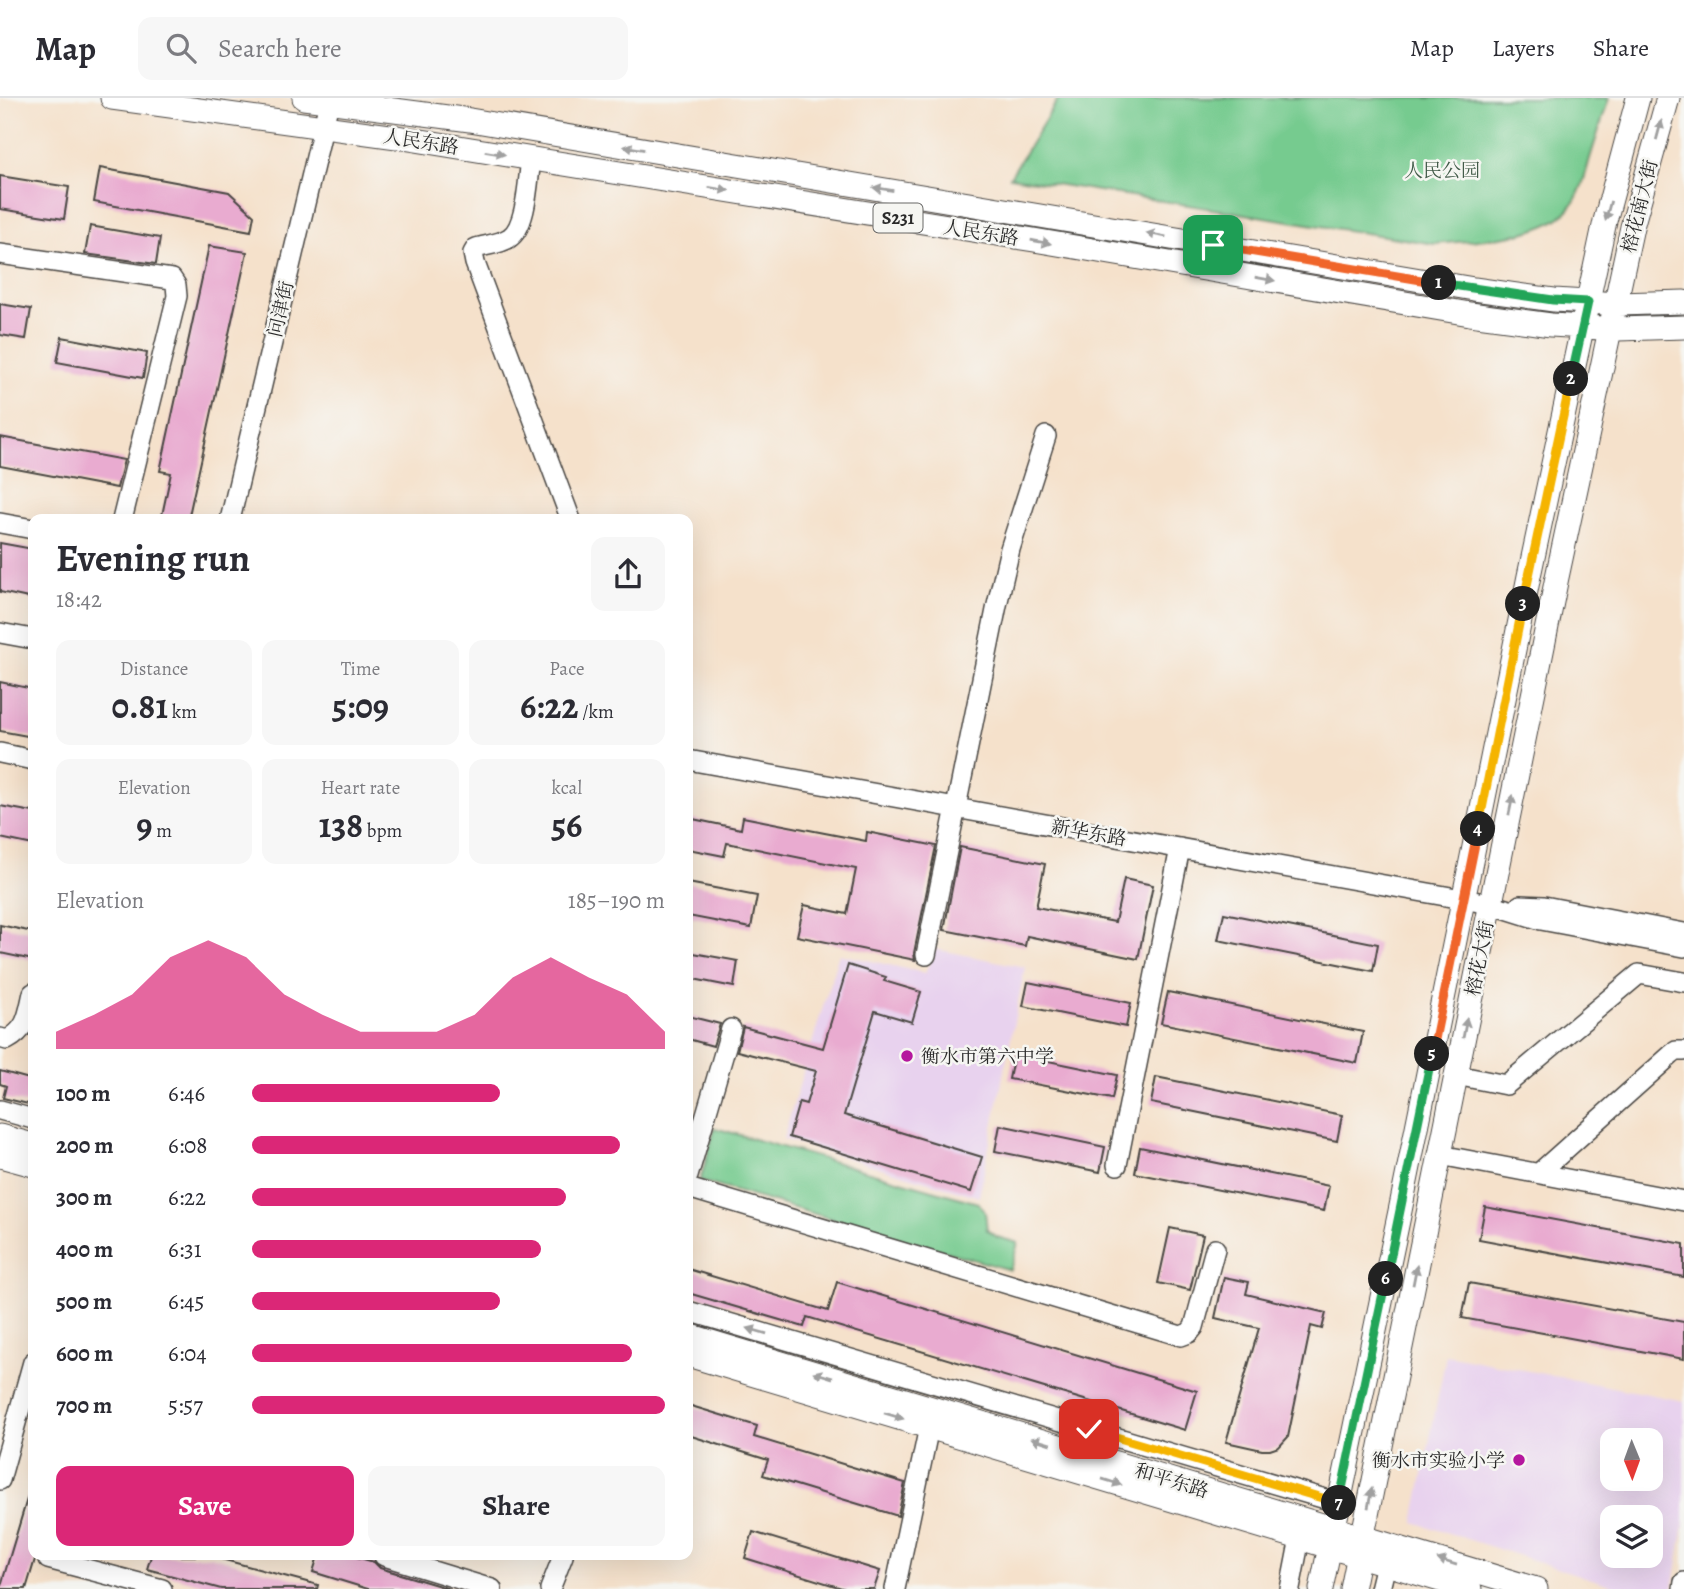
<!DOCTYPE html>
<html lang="en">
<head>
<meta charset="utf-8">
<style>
  body { margin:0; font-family:Alegreya,"Noto Serif SC",serif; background:#f7f7f7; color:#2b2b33; height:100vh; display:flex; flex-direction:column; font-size:26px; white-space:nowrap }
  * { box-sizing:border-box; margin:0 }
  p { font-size:23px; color:#7c7c81 }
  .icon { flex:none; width:38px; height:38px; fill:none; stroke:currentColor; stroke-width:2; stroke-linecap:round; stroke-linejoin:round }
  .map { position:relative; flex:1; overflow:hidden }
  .side { position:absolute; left:28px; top:416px; width:665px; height:1046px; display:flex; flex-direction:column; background:#fff; border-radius:14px; box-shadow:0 7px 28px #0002 }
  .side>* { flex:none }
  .needle { width:46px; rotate:179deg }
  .controls { position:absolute; left:1600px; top:1330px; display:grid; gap:14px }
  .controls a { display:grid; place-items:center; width:63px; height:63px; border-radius:14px; background:#fff; box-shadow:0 7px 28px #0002; font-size:35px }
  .pin { position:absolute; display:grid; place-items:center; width:60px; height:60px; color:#fff; margin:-30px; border-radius:14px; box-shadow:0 4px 10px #0006 }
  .km { position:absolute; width:35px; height:35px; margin:-18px; border-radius:50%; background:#222; color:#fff; font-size:19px; line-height:35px; text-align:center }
  .round { display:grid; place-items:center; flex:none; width:74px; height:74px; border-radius:14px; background:#f7f7f7 }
  .head { display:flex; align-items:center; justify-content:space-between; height:119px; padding:0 28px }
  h1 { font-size:38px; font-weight:700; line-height:52px }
  .figures { display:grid; grid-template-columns:repeat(3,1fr); gap:10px; height:119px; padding:7px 28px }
  .figures div { display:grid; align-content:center; border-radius:14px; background:#f7f7f7; text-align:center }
  .figures b { font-size:35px; font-weight:700 }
  .figures small { font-size:19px; font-weight:400 }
  .figures p { font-size:19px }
  .chart { height:196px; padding:14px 28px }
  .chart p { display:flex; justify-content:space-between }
  .chart svg { width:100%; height:126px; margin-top:7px; fill:#db2777; opacity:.7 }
  .button { display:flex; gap:14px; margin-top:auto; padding:14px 28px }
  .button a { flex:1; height:80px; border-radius:14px; background:#db2777; color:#fff; font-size:28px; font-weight:700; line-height:80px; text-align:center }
  .button a+a { background:#f7f7f7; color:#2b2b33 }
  ul { padding:0 28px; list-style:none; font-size:23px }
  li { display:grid; grid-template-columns:112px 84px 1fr; align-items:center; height:52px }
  li i { height:18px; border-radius:9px; background:#db2777 }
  header { display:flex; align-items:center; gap:42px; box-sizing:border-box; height:98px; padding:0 35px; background:#fff; border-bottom:2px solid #e1e1e2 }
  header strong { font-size:33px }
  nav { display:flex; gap:38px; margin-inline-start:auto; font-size:24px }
  .search { width:490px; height:63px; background:#f7f7f7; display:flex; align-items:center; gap:18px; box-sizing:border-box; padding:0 24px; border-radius:14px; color:#7c7c81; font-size:26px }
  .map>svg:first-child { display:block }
  .built { fill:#e8d2ee; fill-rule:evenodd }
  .green { fill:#76cb8f; stroke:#507b5d; stroke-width:2 }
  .building { fill:#e9abd0 }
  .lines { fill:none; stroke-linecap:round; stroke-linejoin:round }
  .minor-casing { stroke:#494643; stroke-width:22 }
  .major-casing { stroke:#494643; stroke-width:25 }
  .minor { stroke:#fff; stroke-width:19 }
  .major { stroke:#fff; stroke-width:23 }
  .oneway { fill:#a0a0a0 }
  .split-1-casing { stroke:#fff; stroke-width:14 }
  .split-2-casing { stroke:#fff; stroke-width:14 }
  .split-3-casing { stroke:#fff; stroke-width:14 }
  .split-4-casing { stroke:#fff; stroke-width:14 }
  .split-5-casing { stroke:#fff; stroke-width:14 }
  .split-6-casing { stroke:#fff; stroke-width:14 }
  .split-7-casing { stroke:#fff; stroke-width:14 }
  .split-8-casing { stroke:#fff; stroke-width:14 }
  .split-1 { stroke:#f0652b; stroke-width:9 }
  .split-2 { stroke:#22a559; stroke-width:9 }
  .split-3 { stroke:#f5b400; stroke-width:9 }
  .split-4 { stroke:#f5b400; stroke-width:9 }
  .split-5 { stroke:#f0652b; stroke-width:9 }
  .split-6 { stroke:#22a559; stroke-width:9 }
  .split-7 { stroke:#22a559; stroke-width:9 }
  .split-8 { stroke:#f5b400; stroke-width:9 }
  .poi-dot { fill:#b5179e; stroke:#f6f6f2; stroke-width:2.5 }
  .labels { text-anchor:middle; stroke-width:5; stroke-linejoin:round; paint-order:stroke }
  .shield { fill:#f6f6f2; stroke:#686867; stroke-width:2 }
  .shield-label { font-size:18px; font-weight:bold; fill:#2b2b2b }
  .street-label { font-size:19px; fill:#2b2b2b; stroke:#f6f6f2 }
  .park-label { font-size:19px; fill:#425b49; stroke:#f6f6f2 }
  .poi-label { font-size:19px; fill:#2b2b2b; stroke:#f6f6f2; text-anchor:start }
</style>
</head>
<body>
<header>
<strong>Map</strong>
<div class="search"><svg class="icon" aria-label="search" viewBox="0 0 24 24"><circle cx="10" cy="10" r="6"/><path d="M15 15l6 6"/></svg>Search here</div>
<nav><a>Map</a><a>Layers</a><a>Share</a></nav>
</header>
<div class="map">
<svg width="1684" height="1491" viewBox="0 0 1684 1491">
  <rect width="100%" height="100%" fill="#f6f6f2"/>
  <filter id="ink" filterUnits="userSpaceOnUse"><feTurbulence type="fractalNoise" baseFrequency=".0143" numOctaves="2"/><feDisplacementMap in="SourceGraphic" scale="14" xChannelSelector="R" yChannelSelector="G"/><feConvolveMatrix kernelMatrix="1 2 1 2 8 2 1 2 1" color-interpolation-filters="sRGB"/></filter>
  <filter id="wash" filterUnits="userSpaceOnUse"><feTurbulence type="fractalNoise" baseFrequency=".00686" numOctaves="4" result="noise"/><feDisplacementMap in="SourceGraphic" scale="28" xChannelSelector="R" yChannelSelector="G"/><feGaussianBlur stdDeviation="1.57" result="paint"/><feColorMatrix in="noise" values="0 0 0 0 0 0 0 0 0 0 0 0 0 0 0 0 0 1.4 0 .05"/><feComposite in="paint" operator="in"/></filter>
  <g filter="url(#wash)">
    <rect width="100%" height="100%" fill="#f5e1cb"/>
    <path class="built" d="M935 851 1025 869 979 1099 783 1041 839 856 925 875Z
      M1446 1257 1684 1303V1426L1673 1491H1623L1414 1424ZM1612 1342H1650V1381H1612ZM1612 1419H1650V1458H1612Z"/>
    <path class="green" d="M1059 0H1609C1603 19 1597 38 1591 57 1585 77 1581 100 1565 115 1540 140 1469 143 1435 146L1010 79Z
      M715 1030 978 1105C988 1113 985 1121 987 1132L997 1139 1018 1145 1010 1172 700 1083Z"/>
    <g id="blocks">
      <path class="building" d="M100 70 229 94 254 117 251 133 94 104Z
        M0 78 69 89 64 121 0 111Z
        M90 128 160 140 156 166 85 156Z
        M209 148 247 154 188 422H161L171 375 160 373Z
        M0 206 31 211 26 241 0 237Z
        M62 239 147 255 143 280 57 264Z
        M0 339 124 362 117 390 0 368Z
        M0 445 33 451V501L0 494Z
        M0 584 33 591V639L0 633Z
        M0 708 33 714V747L0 740Z
        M743 719 866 743 867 734 936 748 914 855 915 862 797 838 804 807 847 816 856 771 727 745 724 758 688 751V720L741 731Z
        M960 749 1045 766 1036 809 1115 824 1124 781 1153 787 1138 861 1027 838 1025 848 944 832Z
        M688 785 757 798 751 830 688 818Z
        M1224 815 1378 846 1373 873 1218 842Z
        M0 827 33 834V862L0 855Z
        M688 854 738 863 734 889 688 880Z
        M848 867 886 879 884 883 921 894 912 924 875 913 844 1017 982 1059 971 1094 789 1039 799 1004 806 1006 816 973 737 953 743 929 823 950Z
        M1028 884 1131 905 1126 929 1023 908Z
        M1168 894 1363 934 1357 965 1161 925Z
        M688 918 720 926 713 948 688 941Z
        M1014 956 1117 977 1112 1001 1009 981Z
        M0 973 33 982V1002L28 1006 3 1000 6 988 0 986Z
        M1156 979 1342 1017 1337 1043 1151 1005Z
        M1000 1027 1105 1049 1100 1074 995 1053Z
        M1140 1049 1329 1088 1324 1113 1135 1075Z
        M1485 1109 1684 1146V1179L1479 1141Z
        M1170 1130 1203 1137 1190 1192 1158 1185Z
        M688 1171 828 1213 837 1184 1197 1293 1185 1332 807 1219 804 1229 688 1195Z
        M1224 1179 1249 1184 1246 1196 1326 1215 1322 1231 1311 1228 1288 1339 1279 1349 1270 1352H1262L1226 1344 1259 1230 1215 1220Z
        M1469 1185 1684 1224V1261L1462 1220Z
        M688 1307 757 1328 754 1339 905 1385 898 1418 763 1377 768 1362 688 1337Z
        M30 1391H33V1458H36L26 1491H0Z
        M753 1434 880 1473 874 1491H845L745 1460Z
        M151 1458H210L318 1487 317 1491H221L147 1471Z
        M318 1458H353L374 1464 380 1470 450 1491H368L313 1474Z"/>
    </g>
  </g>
  <g filter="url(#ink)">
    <use href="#blocks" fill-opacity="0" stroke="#494643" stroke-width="2"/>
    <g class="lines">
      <defs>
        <path id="minor" d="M531 61C528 81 527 129 509 140 500 146 486 147 476 150L473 155 475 165 571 422
          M0 156 172 181 176 187 177 198 122 422
          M230 422 330 0
          M0 425 33 431
          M0 535 33 541
          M0 655 33 662
          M688 662 1490 806 1541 822 1684 849
          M1520 807 1544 808 1684 835
          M926 857 997 507 1010 451 1046 338
          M0 940 7 942C28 931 28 916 33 895
          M1456 977 1506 987 1639 876 1684 884
          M0 1012 33 1021
          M1440 1057 1684 1103
          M1117 1067 1180 750
          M1539 1075 1671 957 1676 953H1684
          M688 1078 731 931
          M688 1090 1181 1238 1189 1235 1194 1229 1215 1151
          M688 1213 1339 1405
          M0 1382 33 1264
          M384 1458 492 1491
          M48 1461 162 1491
          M550 1491 563 1458
          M895 1491 929 1329
          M1290 1491 1300 1440
          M1380 1491 1386 1466
          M1683 1491 1684 1484"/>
        <path id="major" d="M112 0 397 39 1034 142 1470 216 1551 227 1618 231 1684 229
          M304 0 470 22 1474 191 1554 202 1619 206 1684 204
          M0 1038 33 1047
          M0 1058 33 1067
          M688 1237 1536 1491
          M688 1257 1470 1491
          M1321 1491 1400 1113 1529 478 1605 123 1638 0
          M1352 1491 1556 484 1632 129 1668 0"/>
      </defs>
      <use href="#minor" class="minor-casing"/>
      <use href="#major" class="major-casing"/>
      <use href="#minor" class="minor"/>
      <use href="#major" class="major"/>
    </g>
    <defs><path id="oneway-solid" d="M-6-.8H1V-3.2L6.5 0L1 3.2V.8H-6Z" transform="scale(1.75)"/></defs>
    <g class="oneway">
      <use href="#oneway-solid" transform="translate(1659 32) rotate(-75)"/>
      <use href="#oneway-solid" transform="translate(634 50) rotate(-171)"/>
      <use href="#oneway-solid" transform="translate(495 55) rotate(9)"/>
      <use href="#oneway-solid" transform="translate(719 91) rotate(9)"/>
      <use href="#oneway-solid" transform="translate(883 91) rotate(-171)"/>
      <use href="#oneway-solid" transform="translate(1608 113) rotate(105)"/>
      <use href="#oneway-solid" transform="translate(1156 137) rotate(-170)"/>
      <use href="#oneway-solid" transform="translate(1041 144) rotate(10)"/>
      <use href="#oneway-solid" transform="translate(1265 181) rotate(10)"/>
      <use href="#oneway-solid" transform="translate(1511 707) rotate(-78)"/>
      <use href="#oneway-solid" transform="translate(1465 930) rotate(-79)"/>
      <use href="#oneway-solid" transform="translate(1415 1177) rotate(-79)"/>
      <use href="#oneway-solid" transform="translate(757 1233) rotate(-164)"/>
      <use href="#oneway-solid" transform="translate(823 1277) rotate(-163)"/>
      <use href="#oneway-solid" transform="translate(894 1318) rotate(17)"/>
      <use href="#oneway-solid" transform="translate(1041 1343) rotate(-163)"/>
      <use href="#oneway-solid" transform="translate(1112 1384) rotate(17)"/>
      <use href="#oneway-solid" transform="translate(1370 1400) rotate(-79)"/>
      <use href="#oneway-solid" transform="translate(1447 1464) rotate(-163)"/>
    </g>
  </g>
  <g class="lines" filter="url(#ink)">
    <defs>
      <path id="split-1" d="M1213 147 1439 185"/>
      <path id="split-2" d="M1439 185 1553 202 1588 204 1571 281"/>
      <path id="split-3" d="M1523 506 1571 281"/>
      <path id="split-4" d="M1478 731 1523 506"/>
      <path id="split-5" d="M1432 956 1478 731"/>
      <path id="split-6" d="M1386 1181 1432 956"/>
      <path id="split-7" d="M1339 1405 1386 1181"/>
      <path id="split-8" d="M1089 1331 1339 1405"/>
    </defs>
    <use href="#split-1" class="split-1-casing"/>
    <use href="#split-2" class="split-2-casing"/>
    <use href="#split-3" class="split-3-casing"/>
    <use href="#split-4" class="split-4-casing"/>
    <use href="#split-5" class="split-5-casing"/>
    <use href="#split-6" class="split-6-casing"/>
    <use href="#split-7" class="split-7-casing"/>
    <use href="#split-8" class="split-8-casing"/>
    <use href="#split-1" class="split-1"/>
    <use href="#split-2" class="split-2"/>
    <use href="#split-3" class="split-3"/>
    <use href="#split-4" class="split-4"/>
    <use href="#split-5" class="split-5"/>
    <use href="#split-6" class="split-6"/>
    <use href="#split-7" class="split-7"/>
    <use href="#split-8" class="split-8"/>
  </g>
  <g class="poi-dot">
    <circle cx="907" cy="958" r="7"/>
    <circle cx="1519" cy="1362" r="7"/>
  </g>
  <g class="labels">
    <rect class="shield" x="873.5" y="105.5" width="49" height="29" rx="5"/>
    <g class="shield-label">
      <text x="898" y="126">S231</text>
    </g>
    <g class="street-label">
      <text transform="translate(421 43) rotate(9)" y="7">人民东路</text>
      <text transform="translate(1639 108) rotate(-76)" y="7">榕花南大街</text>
      <text transform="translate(981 134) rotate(9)" y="7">人民东路</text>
      <text transform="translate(280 211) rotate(-77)" y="7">问津街</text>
      <text transform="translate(1089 734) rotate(10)" y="7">新华东路</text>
      <text transform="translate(1479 860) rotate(-79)" y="7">榕花大街</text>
      <text transform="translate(1172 1382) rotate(17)" y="7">和平东路</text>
    </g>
    <g class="park-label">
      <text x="1442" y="79">人民公园</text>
    </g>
    <g class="poi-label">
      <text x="921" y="965">衡水市第六中学</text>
      <text x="1505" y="1369" text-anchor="end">衡水市实验小学</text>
    </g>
  </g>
</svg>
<div class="controls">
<a><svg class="needle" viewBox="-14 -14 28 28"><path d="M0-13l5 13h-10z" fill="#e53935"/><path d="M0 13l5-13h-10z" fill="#7c7c81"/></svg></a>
<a><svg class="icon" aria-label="layers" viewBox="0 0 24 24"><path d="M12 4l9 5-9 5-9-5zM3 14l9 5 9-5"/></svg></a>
</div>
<div class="pin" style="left:1213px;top:147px;background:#1e9e55"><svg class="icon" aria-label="arrive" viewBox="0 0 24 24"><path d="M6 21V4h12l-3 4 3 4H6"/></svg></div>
<div class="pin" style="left:1089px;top:1331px;background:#d93025"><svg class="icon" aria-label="check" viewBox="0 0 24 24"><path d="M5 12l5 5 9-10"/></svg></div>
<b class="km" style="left:1439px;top:185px">1</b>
<b class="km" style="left:1571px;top:281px">2</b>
<b class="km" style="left:1523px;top:506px">3</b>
<b class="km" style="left:1478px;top:731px">4</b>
<b class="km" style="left:1432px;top:956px">5</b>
<b class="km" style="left:1386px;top:1181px">6</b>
<b class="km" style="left:1339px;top:1405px">7</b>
<section class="side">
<div class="head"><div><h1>Evening run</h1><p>18:42</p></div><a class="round"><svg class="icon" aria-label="share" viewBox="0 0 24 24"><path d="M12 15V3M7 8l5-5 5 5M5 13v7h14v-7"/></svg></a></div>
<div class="figures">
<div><p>Distance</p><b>0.81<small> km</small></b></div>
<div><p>Time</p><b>5:09</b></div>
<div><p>Pace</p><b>6:22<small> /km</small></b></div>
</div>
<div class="figures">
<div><p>Elevation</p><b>9<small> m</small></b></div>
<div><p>Heart rate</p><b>138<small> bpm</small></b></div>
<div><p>kcal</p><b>56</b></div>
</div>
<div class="chart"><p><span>Elevation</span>185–190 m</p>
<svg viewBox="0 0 160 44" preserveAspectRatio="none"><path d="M0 44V38L10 32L20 25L30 12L40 6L50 12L60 25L70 32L80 38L90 38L100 38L110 32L120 19L130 12L140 19L150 25L160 38V44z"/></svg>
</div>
<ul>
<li><b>100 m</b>6:46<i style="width:60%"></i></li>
<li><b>200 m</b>6:08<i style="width:89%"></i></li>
<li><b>300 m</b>6:22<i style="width:76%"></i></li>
<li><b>400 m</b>6:31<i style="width:70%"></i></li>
<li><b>500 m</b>6:45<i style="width:60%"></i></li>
<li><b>600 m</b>6:04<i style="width:92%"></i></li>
<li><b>700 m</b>5:57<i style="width:100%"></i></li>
</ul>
<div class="button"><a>Save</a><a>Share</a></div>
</section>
</div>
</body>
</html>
